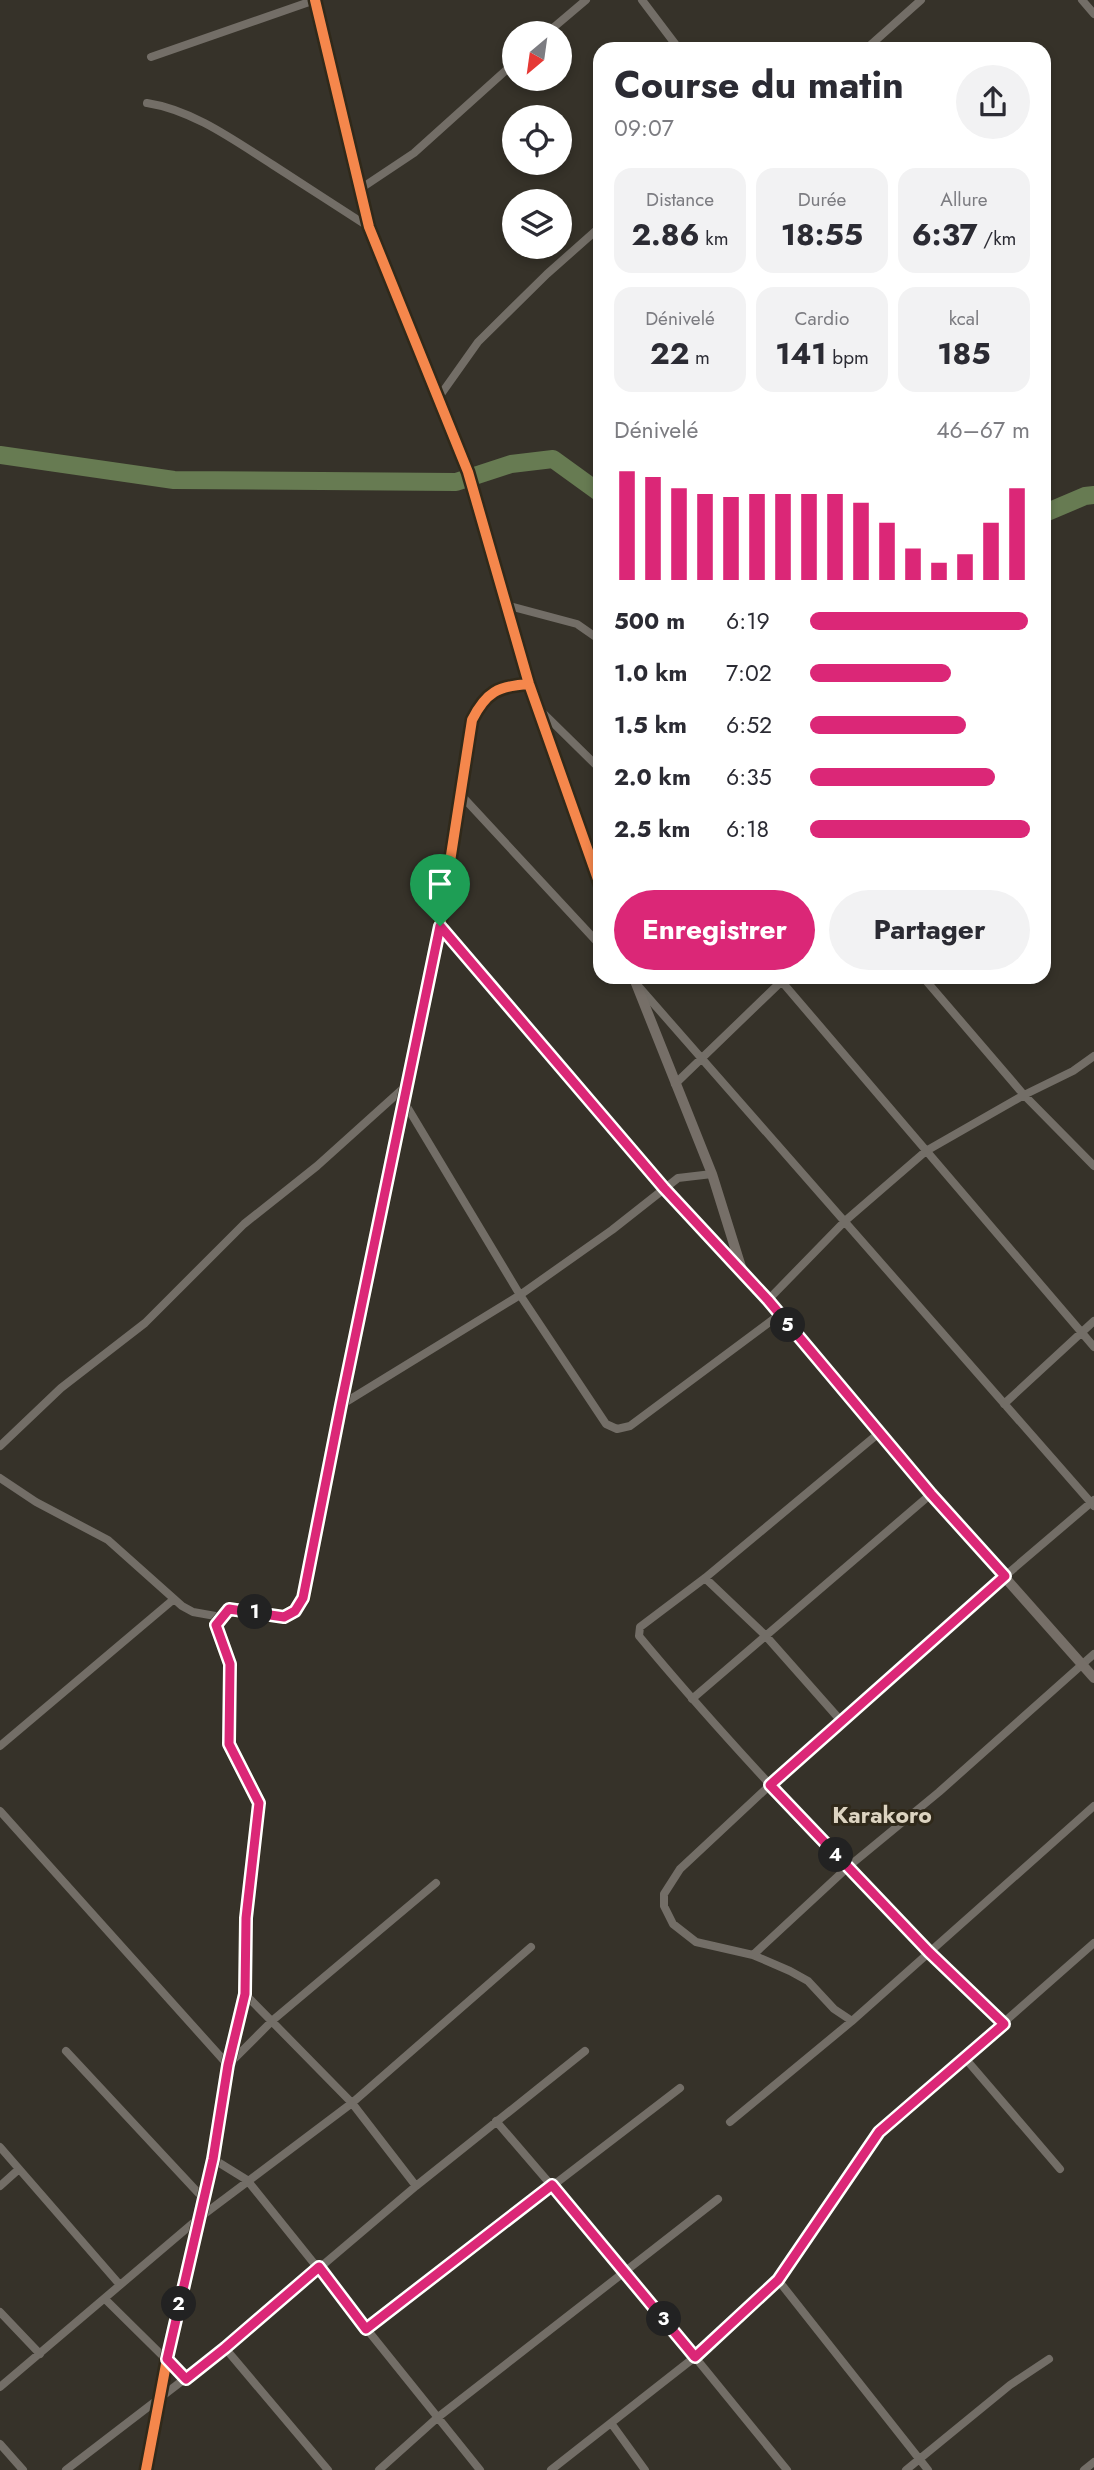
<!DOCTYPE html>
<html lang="fr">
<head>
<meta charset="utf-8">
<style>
  body { margin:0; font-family:Jost,sans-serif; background:#f2f2f3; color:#2b2b33; height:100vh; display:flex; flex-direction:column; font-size:26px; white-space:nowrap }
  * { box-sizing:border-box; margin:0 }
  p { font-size:23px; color:#7c7c81 }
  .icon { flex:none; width:38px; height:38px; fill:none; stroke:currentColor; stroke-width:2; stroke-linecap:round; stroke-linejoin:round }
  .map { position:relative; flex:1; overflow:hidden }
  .panel { position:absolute; left:593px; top:42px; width:458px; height:942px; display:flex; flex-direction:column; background:#fff; border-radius:21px; box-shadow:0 4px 10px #0003 }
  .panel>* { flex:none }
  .needle { width:46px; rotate:209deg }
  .fabs { position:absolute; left:502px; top:21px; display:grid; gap:14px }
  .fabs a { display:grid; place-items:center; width:70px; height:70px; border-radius:50%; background:#fff; box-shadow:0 4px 10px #0003; font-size:35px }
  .pin { position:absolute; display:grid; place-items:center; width:60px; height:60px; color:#fff; margin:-72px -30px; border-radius:50% 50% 50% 0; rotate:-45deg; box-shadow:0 0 7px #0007 }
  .pin .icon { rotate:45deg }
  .km { position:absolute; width:35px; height:35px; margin:-18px; border-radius:50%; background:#222; color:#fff; font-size:19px; line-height:35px; text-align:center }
  .round { display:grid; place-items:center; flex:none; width:74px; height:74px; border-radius:37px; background:#f2f2f3 }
  .head { display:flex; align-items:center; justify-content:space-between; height:119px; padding:0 21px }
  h1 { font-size:38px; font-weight:700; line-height:52px }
  .metrics { display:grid; grid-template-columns:repeat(3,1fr); gap:10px; height:119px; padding:7px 21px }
  .metrics div { display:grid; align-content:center; border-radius:18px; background:#f2f2f3; text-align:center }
  .metrics b { font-size:30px; font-weight:700 }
  .metrics small { font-size:19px; font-weight:400 }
  .metrics p { font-size:19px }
  .chart { height:196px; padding:14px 21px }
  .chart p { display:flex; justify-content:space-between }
  .chart svg { width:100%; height:126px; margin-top:7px; stroke:#db2777; stroke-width:6 }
  .button { display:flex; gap:14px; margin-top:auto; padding:14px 21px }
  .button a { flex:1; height:80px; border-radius:42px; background:#db2777; color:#fff; font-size:28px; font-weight:700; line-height:80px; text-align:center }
  .button a+a { background:#f2f2f3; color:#2b2b33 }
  ul { padding:0 21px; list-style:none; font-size:23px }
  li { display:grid; grid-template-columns:112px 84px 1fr; align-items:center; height:52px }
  li i { height:18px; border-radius:9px; background:#db2777 }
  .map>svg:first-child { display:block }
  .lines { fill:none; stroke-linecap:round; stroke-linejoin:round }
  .river { stroke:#677b52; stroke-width:18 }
  .street { stroke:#736e67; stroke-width:8 }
  .secondary { stroke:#766f68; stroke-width:10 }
  .cycleway-casing { stroke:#30291a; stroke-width:15 }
  .cycleway { stroke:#f5874c; stroke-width:10 }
  .route-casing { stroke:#fff; stroke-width:14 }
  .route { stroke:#db2777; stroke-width:9 }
  .labels { text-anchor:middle; stroke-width:6; stroke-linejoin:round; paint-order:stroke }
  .quarter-label { font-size:23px; font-weight:bold; fill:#ddd4c1; stroke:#30291a }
</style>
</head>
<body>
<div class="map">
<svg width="1094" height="2470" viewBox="0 0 1094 2470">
  <rect width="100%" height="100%" fill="#363229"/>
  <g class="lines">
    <path class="river" d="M0 455 174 480 456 482 511 464 553 459 600 493
      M1045 513 1085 496 1094 495"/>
    <path class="street" d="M642 0 679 49
      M1082 0 1094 14
      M547 33 586 0
      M866 49 921 0
      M151 57 315 0
      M147 103C193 110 235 141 273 165 305 186 337 206 369 227
      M360 189 414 153 514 63
      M439 397 478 342 547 274 600 227
      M506 605 577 624 600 640
      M540 710 600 769
      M460 794 600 945
      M440 926 664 1188 740 1268
      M777 976 1094 1347
      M922 976 1024 1095 1094 1166
      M639 987 1094 1506
      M675 1084 787 976
      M403 1100 520 1295 606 1424 617 1429 630 1426 779 1315
      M768 1300 845 1221 926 1151 1024 1095 1073 1071 1094 1056
      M1004 1404 1094 1321
      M341 1405 520 1295 612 1230 678 1178 712 1174
      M879 1433 705 1578 640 1627 639 1636C707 1718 780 1796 853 1873 902 1925 951 1977 1004 2024
      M0 1446 61 1388 145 1323 244 1224 317 1166 407 1085
      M0 1478 36 1502 108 1540 182 1606 193 1612 221 1617
      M705 1578 765 1635 842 1722
      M692 1699 931 1494
      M0 1746 174 1599
      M0 1811 228 2065 273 2020 436 1883
      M753 1955 848 1867 939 1792 1094 1654
      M245 1994 352 2103 416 2186
      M852 2021 834 2009 808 1981 790 1971 753 1955 696 1942 673 1924 664 1906V1894L680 1869 770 1785 1005 1576 1094 1500
      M66 2051 203 2198
      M964 2057 1060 2169
      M496 2121 624 2270 787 2470
      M730 2122 852 2021 1094 1806
      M0 2147 120 2285
      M213 2159 247 2180 480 2470
      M0 2186 19 2169
      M778 2280 928 2470
      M105 2299 186 2379
      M0 2312 40 2354
      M366 2329 680 2088
      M225 2348 328 2470
      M0 2387 199 2218 352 2103 531 1947
      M611 2423 645 2470
      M0 2444 23 2470
      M66 2470 225 2348 416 2186 585 2051
      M146 2470 167 2359 213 2159 228 2065 245 1994 246 1918 259 1803 229 1744 230 1664 216 1625 229 1609 284 1617 294 1611 303 1599 341 1405 440 926 472 720C486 692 498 686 529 684
      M379 2470 437 2418 718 2199
      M551 2470 695 2357 778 2280 879 2132 1094 1943
      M906 2470 1010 2385 1049 2359
      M1084 2470 1094 2462"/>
    <path class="secondary" d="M315 0 369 227 468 472 529 684 600 885
      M633 976 712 1174 742 1270 931 1494 1094 1678"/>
    <defs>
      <path id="cycleway" d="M315 0 369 227 468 472 529 684 600 885
        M146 2470 167 2359 213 2159 228 2065 245 1994 246 1918 259 1803 229 1744 230 1664 216 1625 229 1609 284 1617 294 1611 303 1599 341 1405 440 926 472 720C486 692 498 686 529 684"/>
    </defs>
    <use href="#cycleway" class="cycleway-casing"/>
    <use href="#cycleway" class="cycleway"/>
  </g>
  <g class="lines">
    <defs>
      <path id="route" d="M440 926 664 1188 768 1300 931 1494 1005 1576 770 1785 929 1952 1004 2024 879 2132 778 2280 695 2357 552 2185 366 2329 319 2267 225 2348 186 2379 167 2359 213 2159 228 2065 245 1994 246 1918 259 1803 229 1744 230 1664 216 1625 229 1609 284 1617 295 1611 303 1598 341 1405Z"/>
    </defs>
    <use href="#route" class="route-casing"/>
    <use href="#route" class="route"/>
  </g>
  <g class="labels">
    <g class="quarter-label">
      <text x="882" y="1823">Karakoro</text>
    </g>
  </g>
</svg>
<div class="fabs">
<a><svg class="needle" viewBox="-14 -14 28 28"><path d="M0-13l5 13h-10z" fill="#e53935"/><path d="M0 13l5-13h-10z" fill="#7c7c81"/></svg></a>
<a><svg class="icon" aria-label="locate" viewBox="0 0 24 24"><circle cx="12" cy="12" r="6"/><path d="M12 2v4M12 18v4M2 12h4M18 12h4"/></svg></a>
<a><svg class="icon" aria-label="layers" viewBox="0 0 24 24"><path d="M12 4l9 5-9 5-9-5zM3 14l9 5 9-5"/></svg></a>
</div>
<div class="pin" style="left:440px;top:926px;background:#1e9e55"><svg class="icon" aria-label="arrive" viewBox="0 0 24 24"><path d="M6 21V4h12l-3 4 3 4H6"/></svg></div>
<b class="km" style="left:255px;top:1612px">1</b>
<b class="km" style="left:179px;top:2304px">2</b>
<b class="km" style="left:664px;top:2319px">3</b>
<b class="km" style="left:836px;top:1855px">4</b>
<b class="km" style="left:788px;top:1325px">5</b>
<section class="panel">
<div class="head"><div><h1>Course du matin</h1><p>09:07</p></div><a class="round"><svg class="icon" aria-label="share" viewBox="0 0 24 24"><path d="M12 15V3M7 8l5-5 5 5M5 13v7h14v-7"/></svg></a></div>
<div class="metrics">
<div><p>Distance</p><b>2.86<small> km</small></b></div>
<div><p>Durée</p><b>18:55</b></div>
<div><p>Allure</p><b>6:37<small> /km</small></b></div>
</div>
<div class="metrics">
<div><p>Dénivelé</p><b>22<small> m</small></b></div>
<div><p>Cardio</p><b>141<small> bpm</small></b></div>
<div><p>kcal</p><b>185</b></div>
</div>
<div class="chart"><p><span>Dénivelé</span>46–67 m</p>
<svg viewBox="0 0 160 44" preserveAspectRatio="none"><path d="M5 44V6M15 44V8M25 44V12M35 44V14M45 44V15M55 44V14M65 44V14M75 44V14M85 44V14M95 44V17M105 44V24M115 44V33M125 44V38M135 44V35M145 44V24M155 44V12"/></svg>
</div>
<ul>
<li><b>500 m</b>6:19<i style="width:99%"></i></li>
<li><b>1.0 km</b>7:02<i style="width:64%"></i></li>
<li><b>1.5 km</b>6:52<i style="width:71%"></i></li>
<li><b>2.0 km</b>6:35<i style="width:84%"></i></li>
<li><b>2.5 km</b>6:18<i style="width:100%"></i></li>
</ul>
<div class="button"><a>Enregistrer</a><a>Partager</a></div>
</section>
</div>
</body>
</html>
